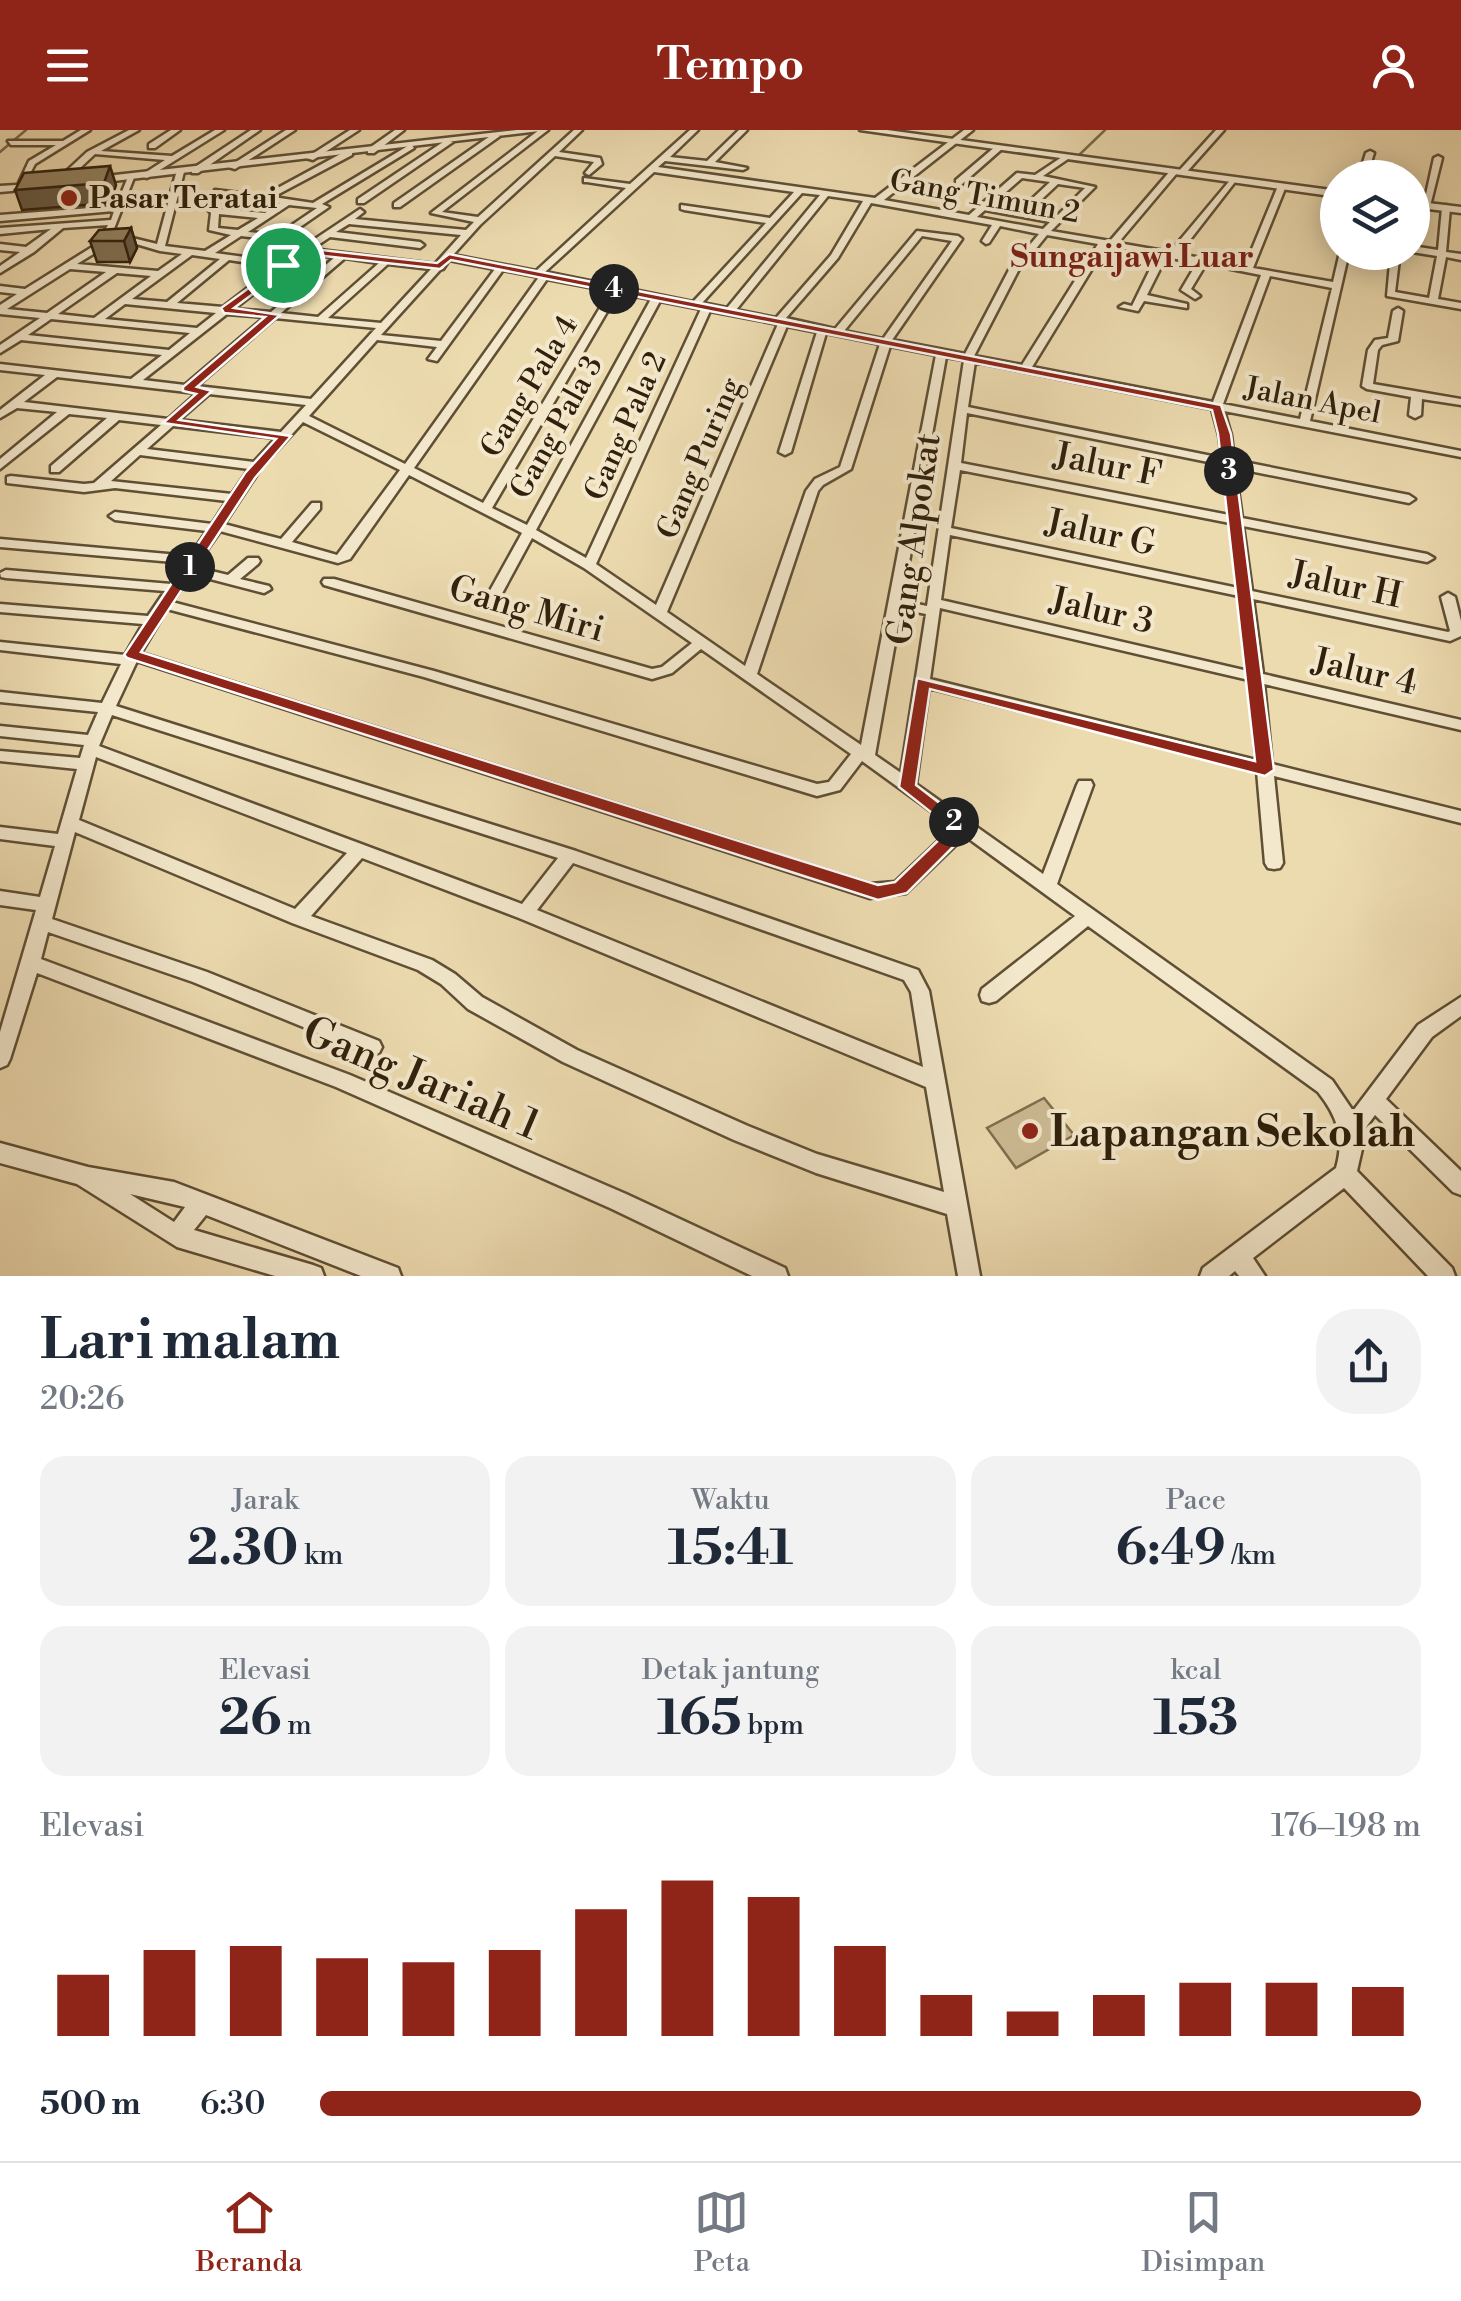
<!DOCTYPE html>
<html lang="id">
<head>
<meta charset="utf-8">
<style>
  body { margin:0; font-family:"Libre Bodoni",serif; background:#f2f2f3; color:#1f2937; height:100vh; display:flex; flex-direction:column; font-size:38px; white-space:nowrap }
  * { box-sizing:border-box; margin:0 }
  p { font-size:32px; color:#747a83 }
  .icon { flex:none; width:55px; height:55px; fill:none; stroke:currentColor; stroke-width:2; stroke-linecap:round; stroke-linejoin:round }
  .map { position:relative; height:1146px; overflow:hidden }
  .side { display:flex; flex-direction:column; background:#fff; flex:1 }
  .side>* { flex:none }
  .fabs { position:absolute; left:1320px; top:30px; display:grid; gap:20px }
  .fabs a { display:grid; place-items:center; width:110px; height:110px; border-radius:50%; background:#fff; box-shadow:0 5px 25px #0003; font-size:50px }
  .pin { position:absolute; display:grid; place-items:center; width:85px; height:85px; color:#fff; margin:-42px; border:5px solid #fff; border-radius:50%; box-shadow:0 2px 10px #0007 }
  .km { position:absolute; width:50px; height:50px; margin:-25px; border-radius:50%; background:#222; color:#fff; font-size:28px; line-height:50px; text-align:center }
  .round { display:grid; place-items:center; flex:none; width:105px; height:105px; border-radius:40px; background:#f2f2f3 }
  .summary { display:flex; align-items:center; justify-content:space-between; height:170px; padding:0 40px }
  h1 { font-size:55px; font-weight:700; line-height:75px }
  .stats { display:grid; grid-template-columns:repeat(3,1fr); gap:15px; height:170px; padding:10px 40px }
  .stats div { display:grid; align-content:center; border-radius:25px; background:#f2f2f3; text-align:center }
  .stats b { font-size:50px; font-weight:700 }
  .stats small { font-size:28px; font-weight:400 }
  .stats p { font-size:28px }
  .chart { height:280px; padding:20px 40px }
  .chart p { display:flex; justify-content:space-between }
  .chart svg { width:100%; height:180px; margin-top:10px; stroke:#8f2418; stroke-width:6 }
  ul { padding:0 40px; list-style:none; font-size:32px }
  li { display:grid; grid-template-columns:160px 120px 1fr; align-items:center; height:75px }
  li i { height:25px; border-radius:12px; background:#8f2418 }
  header { display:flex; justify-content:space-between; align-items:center; height:130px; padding:0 40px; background:#8f2418; color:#fff; font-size:45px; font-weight:700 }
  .menu { display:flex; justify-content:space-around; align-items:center; height:140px; border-top:2px solid #e0e1e3; background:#fff; font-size:28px; color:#747a83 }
  .menu a { display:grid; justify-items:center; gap:5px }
  .menu .on { color:#8f2418 }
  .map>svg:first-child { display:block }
  .green { fill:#cdbb94; stroke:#7e6e50; stroke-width:2.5 }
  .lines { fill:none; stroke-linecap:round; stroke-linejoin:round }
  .stream { stroke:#7b6a4d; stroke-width:2.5 }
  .minor-casing { stroke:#5f4f35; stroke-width:5 }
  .tertiary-casing { stroke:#5f4f35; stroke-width:5 }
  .minor { fill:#f3e8cc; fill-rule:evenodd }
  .tertiary { fill:#f3e8cc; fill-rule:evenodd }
  .wall { fill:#7e6f53; stroke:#30200c; stroke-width:2.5 }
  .shaded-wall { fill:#665a44; stroke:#30200c; stroke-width:2.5 }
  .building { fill:#928161; stroke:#30200c; stroke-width:2.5 }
  .route { fill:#8f2418; stroke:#fff; stroke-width:2.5; fill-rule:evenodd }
  .poi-dot { fill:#8f2418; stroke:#f3e8cc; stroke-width:4 }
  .labels { text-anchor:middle; stroke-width:8; stroke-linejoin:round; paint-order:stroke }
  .far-street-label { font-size:30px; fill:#30200c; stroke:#f3e8cc }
  .far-poi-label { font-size:30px; font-weight:bold; fill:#30200c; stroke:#f3e8cc; text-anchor:start }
  .far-quarter-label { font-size:32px; font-weight:bold; fill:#7a1f14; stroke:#f3e8cc }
  .street-label { font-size:35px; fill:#30200c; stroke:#f3e8cc }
  .near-street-label { font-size:42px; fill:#30200c; stroke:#f3e8cc }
  .near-poi-label { font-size:42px; font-weight:bold; fill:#30200c; stroke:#f3e8cc; text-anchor:start }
</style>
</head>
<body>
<header><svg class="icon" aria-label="menu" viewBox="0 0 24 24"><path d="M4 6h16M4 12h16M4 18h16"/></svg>Tempo<svg class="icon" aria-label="person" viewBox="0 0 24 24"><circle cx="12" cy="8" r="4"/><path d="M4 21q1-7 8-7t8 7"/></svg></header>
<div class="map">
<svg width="1461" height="1146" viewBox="0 0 1461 1146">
  <rect width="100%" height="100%" fill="#eddbb0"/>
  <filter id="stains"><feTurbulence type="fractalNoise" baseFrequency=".002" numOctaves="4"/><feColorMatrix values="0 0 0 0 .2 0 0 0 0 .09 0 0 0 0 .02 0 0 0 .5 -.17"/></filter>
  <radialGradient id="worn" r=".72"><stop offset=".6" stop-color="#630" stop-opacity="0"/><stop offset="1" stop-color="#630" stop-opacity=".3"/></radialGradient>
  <path class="green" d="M1044 968 1074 1005 1016 1038 987 998Z"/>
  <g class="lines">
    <path class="stream" d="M0 22 26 0
      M1077 27 1105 0"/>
    <defs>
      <path id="minor" d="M81 0H90L35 34 22 59H16L29 31 56 15H11L8 11H63Z
        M129 0H139L101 21 172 26 215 0H224L147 48 140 46 165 30 95 24 65 52H59V48L87 22Z
        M171 0H180L155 18H149V14Z
        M251 0H260L198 43H192V39Z
        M286 0H295L235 39 228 37Z
        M350 0H359L313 30 306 28Z
        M395 0H404L374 23H368V19Z
        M539 0H548L442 82 478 87 574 0H582L559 22 600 28 602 34 589 45 585 43 594 32 555 26 480 95 453 125 536 141 626 58 587 52H584V48L630 54 690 0H698L670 27 707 31 739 0H747L715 32 747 38 743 40 665 31 658 37 875 68 964 0H973L884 70 969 85 1017 43 1035 45 1065 25 1068 29 1043 46 1095 57 1051 101 1110 111 1171 40 1178 42 1216 0H1224L1184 45 1177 43 1118 113 1170 122 1232 48 1236 50 1235 52 1179 124 1245 136 1278 56 1282 54 1286 56 1253 138 1333 152 1340 122H1349L1310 291 1461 321V327L1224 281 1231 305 1234 330 1409 365 1415 369 1409 373 1235 338 1242 388 1427 424 1434 428 1427 432 1243 396 1252 461 1448 502 1450 501 1441 467 1448 463 1455 467 1461 491V506L1450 511 1253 469 1263 544 1461 590V600L1264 554 1272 634 1461 681V693L1274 646 1283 733 1280 738 1274 739 1268 738 1265 733 1257 641 929 558 916 654 1043 744 1077 655 1079 651H1091L1093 655 1057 754 1332 950 1353 981 1418 895 1461 867V886L1432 907 1386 969 1461 1041V1065L1453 1062 1375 985 1361 1004 1362 1019 1357 1041 1452 1138 1455 1146H1428L1344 1058 1253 1128 1265 1146H1239L1235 1141 1229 1146H1200L1203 1138 1336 1038C1345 1007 1337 986 1318 962L1088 796 996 871 989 873 982 871 980 865 982 859 1075 786 965 706 906 763 870 768 137 531 116 576 576 721 918 840 929 861 980 1146H958L947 1084 816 1043 734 1010 563 932 468 879 441 854 418 840 292 793 75 702 52 789 207 842 379 911 382 917 379 923 372 925 193 852 48 802 41 829 350 945 626 1064 785 1138 788 1146H752L610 1078 336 957 37 843 10 929 7 935 0 938V902L36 780 0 775V761L40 767 55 716 0 709V697L58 704 77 639 0 631V621L80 628 84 615 0 606V596L88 605 98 582 0 572V562L102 573 121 534 0 520V512L125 525 143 494 0 482V474L148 486 165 461 6 448 1 447 0 443 6 440 171 454 185 433 0 417V409L190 426 207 401 115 390 109 386 115 382 212 394 227 371 115 358 84 362 7 353V347L11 346 84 354 94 353 161 295 119 290 59 342H51V336L107 288 69 284 0 339V329L57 282 17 278 0 288V280L45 245 0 240V234L131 249 162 225 21 210 0 223V215L40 188 0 184V175L17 164 0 162V156L25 159 97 114 108 95 63 98 34 122 0 143V136L20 122 0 120V114L26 117 51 99 0 104V98L111 90 114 81 0 91V85L116 76 128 47 135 45 110 109 103 118 77 134 158 141 182 124 160 121 116 108 120 105 157 114 177 40 184 42 165 116 205 121 231 105 209 100 211 83 209 81 212 79 215 60 263 66 346 21H352V25L273 67 313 73 411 14 414 18 322 74 329 77 287 106 315 109 360 79 364 82 355 89 466 100 474 92 431 83ZM654 42 794 62 770 88 681 75V79L684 80 766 93 693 172 545 142ZM1022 48 1050 52 1019 81 990 76ZM1058 54 1085 58 1055 88 1027 83ZM802 63 820 65 727 178 702 173ZM222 65 280 73 265 83 220 79ZM828 66 863 71 831 125 776 188 736 180ZM871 73 992 95 982 111 986 114 989 113 1000 96 1039 104 1009 140 965 224 892 210 962 109 958 106 917 101 835 199 786 188 838 128ZM289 75 317 78 277 105 248 102ZM985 80 1050 92 1043 99 977 87ZM219 84 258 88 238 100 218 98ZM349 94 461 105 435 134 312 119 330 107 420 118 424 115 420 112 336 102ZM1047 105 1098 114 1022 235 974 226 1018 141ZM241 106 308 114 281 132 215 123ZM922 106 952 111 883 209 844 201ZM1106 116 1157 125 1132 176 1124 174 1119 177 1138 181 1144 171 1187 178V174L1147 165 1166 127 1197 133 1181 160 1195 169 1200 166 1191 159 1206 134 1261 145 1213 272 1032 237ZM305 124 335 127 271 182 234 179ZM192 125 220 129 167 172 132 169ZM345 128 379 133 318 187 281 183ZM229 130 275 137 223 177 177 173ZM449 130 495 139 441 211 381 205 440 140 443 139ZM388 134 431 139 381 193 328 188ZM70 139 106 142 47 183 7 179ZM503 140 539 147 405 334 309 286 377 210 437 217 428 229 437 231ZM117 143 151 146 94 188 58 184ZM1270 146 1332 158 1300 289 1223 274ZM547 149 610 161 483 373 414 338ZM618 163 651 169 527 395 492 378ZM660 171 701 179 586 428 536 400ZM125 174 216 183 197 198 105 189ZM710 181 778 194 656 475 596 434ZM227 184 265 187 185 255 143 250ZM275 188 376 198 311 269 197 256ZM51 189 190 203 169 220 28 205ZM787 196 817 202 779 322 785 325 791 322 826 203 880 214 840 337 815 349 806 361 745 536 667 482ZM890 216 936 225 861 615 757 544 818 361 823 355 851 339ZM946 227 964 230 927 476 902 471ZM975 232 1212 279 1219 305 1222 328 968 277ZM57 247 187 262 197 263 168 289 24 272ZM209 264 306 275 281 302 179 290ZM967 283 1223 335 1229 385 961 333ZM303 292 400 340 337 425 292 412 320 379V373H312L281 409 224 394 261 338ZM173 296 276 308 254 332 147 319ZM140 325 249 339 232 364 111 351ZM960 340 1230 393 1238 458 951 398ZM409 345 522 403 487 466 489 469H499L532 408 584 438 692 513 662 537 652 539 334 449H324L322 452 324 455 652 549 672 543 701 519 851 624 829 652 817 654 434 541 172 472 191 444 264 463 271 459 269 456 240 449 258 434 260 431 258 428H248L228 445 195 437 220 401 338 433 350 429ZM950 405 1239 466 1248 541 941 470ZM940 478 1249 550 1256 630 930 549ZM167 479 424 547 817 666 840 660 862 631 953 697 895 752 870 754 141 523ZM901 479 926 484 901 643 875 625ZM112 585 558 728 522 774 99 616ZM96 627 347 723 295 779 79 690ZM362 728 519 788 926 957 944 1062 817 1024 748 996 577 920 482 867 455 844 432 830 311 786ZM573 733 904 850 911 862 923 937 537 780Z
        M493 4 500 6 400 77H394V73Z
        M446 10 453 12 364 73H358V69Z
        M996 16 1003 18 962 54H956V50Z
        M1370 21 1374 23 1366 48H1358L1366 23Z
        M1438 26 1442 28 1430 76 1423 78 1434 28Z
        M1446 75 1450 78 1446 122 1461 124V130L1446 127 1438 169 1461 173V179L1387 166 1391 122H1400L1395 162 1429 168 1437 126 1412 122V116L1438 120 1442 78Z
        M1398 178 1403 181 1398 211 1382 215 1378 220 1373 254 1461 269V275L1422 269 1421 285 1415 288 1409 285 1411 267 1367 259 1362 256 1368 220 1375 210 1388 208 1393 181Z
        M0 1013 88 1037 174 1052 398 1138 401 1146H361L206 1085 194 1100 313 1135 321 1138 324 1146H275L177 1117 77 1054 0 1033ZM130 1064 185 1077 174 1092Z"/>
      <path id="tertiary" d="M517 0H548L88 54 83 51 88 48Z
        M860 0H887L1338 61V67Z
        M48 53 49 55 44 58 0 62V56Z
        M1412 71 1461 77V83L1412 77Z"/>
    </defs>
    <use href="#minor" class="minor-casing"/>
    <use href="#tertiary" class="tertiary-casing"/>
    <use href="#minor" class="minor"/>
    <use href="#tertiary" class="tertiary"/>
  </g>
  <path class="wall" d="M131 98 137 118 130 132H97L90 111Z"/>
  <path class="shaded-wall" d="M110 36 116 55 110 73 22 80 15 60Z
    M131 98 137 118 130 132 124 111Z"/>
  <path class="building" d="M110 36 104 53 15 60 24 43Z
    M131 98 124 111H90L99 100Z"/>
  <path class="route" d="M304 118 437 133 449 124 1221 275 1231 304 1274 640 1265 646 930 559 916 655 972 698 907 763 878 770 127 528 124 525 245 343 276 309 163 293 196 264 183 261V257L265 187 224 183 221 178ZM306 124 440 139 451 130 1212 280 1218 304 1255 631 917 548 899 657 951 698 895 752 878 755 141 522 255 348 291 306 179 290 212 261 197 257 280 185 234 178Z"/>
  <g class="poi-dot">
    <circle cx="69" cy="68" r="10"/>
    <circle cx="1030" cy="1001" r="10"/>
  </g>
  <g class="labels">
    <g class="far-street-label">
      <text transform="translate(985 66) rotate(10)" y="10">Gang Timun 2</text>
      <text transform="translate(529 256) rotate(-59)" y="10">Gang Pala 4</text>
      <text transform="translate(1313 270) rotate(11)" y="10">Jalan Apel</text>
      <text transform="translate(625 296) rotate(-66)" y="10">Gang Pala 2</text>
      <text transform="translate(556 297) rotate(-61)" y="10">Gang Pala 3</text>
      <text transform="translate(699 328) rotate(-67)" y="10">Gang Puring</text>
    </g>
    <g class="far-poi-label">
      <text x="89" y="78">Pasar Teratai</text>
    </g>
    <g class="far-quarter-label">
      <text x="1132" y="137">Sungaijawi Luar</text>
    </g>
    <g class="street-label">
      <text transform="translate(1108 334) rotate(11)" y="12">Jalur F</text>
      <text transform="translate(1101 402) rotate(12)" y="12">Jalur G</text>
      <text transform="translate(913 409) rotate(-82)" y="12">Gang Alpokat</text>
      <text transform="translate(1346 454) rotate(12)" y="12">Jalur H</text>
      <text transform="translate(527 478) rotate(16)" y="12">Gang Miri</text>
      <text transform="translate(1102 480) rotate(13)" y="12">Jalur 3</text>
      <text transform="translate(1365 541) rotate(13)" y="12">Jalur 4</text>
    </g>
    <g class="near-street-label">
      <text transform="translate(422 947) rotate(23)" y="15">Gang Jariah 1</text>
    </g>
    <g class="near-poi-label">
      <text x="1050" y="1016">Lapangan Sekolah</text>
    </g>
  </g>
  <rect width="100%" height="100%" filter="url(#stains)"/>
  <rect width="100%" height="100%" fill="url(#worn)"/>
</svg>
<div class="fabs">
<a><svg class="icon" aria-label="layers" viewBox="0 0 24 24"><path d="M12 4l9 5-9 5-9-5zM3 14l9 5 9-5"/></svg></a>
</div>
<div class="pin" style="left:283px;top:135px;background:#1e9e55"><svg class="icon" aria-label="arrive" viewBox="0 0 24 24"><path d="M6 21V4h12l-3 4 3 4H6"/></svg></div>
<b class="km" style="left:190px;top:437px">1</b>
<b class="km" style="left:954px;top:692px">2</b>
<b class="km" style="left:1229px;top:341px">3</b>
<b class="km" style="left:614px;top:159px">4</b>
</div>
<section class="side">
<div class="summary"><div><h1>Lari malam</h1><p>20:26</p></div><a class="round"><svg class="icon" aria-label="share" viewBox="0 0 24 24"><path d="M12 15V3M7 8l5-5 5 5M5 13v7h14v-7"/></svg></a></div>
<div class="stats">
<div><p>Jarak</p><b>2.30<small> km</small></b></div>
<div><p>Waktu</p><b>15:41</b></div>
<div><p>Pace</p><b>6:49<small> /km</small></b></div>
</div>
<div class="stats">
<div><p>Elevasi</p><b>26<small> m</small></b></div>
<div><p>Detak jantung</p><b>165<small> bpm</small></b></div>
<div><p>kcal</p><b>153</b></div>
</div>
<div class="chart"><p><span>Elevasi</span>176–198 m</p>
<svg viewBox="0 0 160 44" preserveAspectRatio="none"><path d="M5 44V29M15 44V23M25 44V22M35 44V25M45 44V26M55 44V23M65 44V13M75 44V6M85 44V10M95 44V22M105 44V34M115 44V38M125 44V34M135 44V31M145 44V31M155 44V32"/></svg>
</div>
<ul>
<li><b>500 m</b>6:30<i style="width:100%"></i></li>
</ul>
</section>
<nav class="menu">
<a class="on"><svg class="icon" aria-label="home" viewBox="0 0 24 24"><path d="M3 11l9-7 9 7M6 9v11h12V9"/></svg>Beranda</a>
<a><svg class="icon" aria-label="map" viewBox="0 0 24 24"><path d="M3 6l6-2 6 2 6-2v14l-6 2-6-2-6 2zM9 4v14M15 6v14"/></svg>Peta</a>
<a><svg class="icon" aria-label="saved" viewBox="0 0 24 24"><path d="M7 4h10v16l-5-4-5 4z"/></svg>Disimpan</a>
</nav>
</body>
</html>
